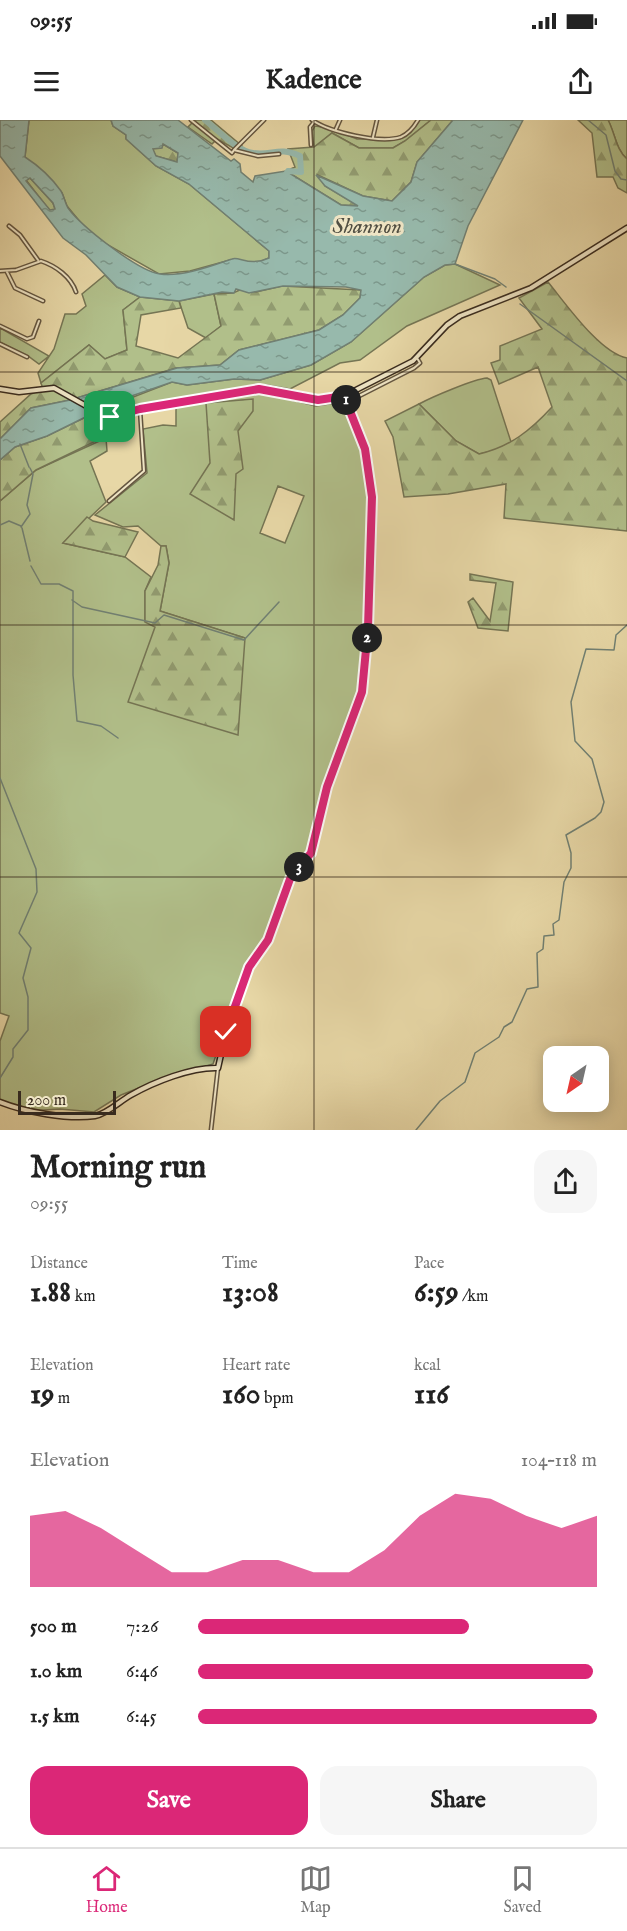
<!DOCTYPE html>
<html lang="en">
<head>
<meta charset="utf-8">
<style>
  body { margin:0; font-family:"IM FELL English",serif; background:#f6f6f6; color:#222; height:100vh; display:flex; flex-direction:column; font-size:22px; white-space:nowrap }
  * { box-sizing:border-box; margin:0 }
  p { font-size:20px; color:#767676 }
  .icon { flex:none; width:33px; height:33px; fill:none; stroke:currentColor; stroke-width:2; stroke-linecap:round; stroke-linejoin:round }
  .map { position:relative; height:1010px; overflow:hidden }
  .panel { display:flex; flex-direction:column; background:#fff; flex:1 }
  .panel>* { flex:none }
  .needle { width:39px; rotate:214deg }
  .fabs { position:absolute; left:543px; top:926px; display:grid; gap:12px }
  .fabs a { display:grid; place-items:center; width:66px; height:66px; border-radius:12px; background:#fff; box-shadow:0 3px 15px #0003; font-size:30px }
  .scale { position:absolute; left:18px; bottom:15px; width:98px; box-sizing:border-box; padding-left:6px; border:3px solid #392b1e; border-top:0; font-size:16px; line-height:21px; white-space:nowrap; color:#392b1e; -webkit-text-stroke:4px #efe5c5; paint-order:stroke }
  .pin { position:absolute; display:grid; place-items:center; width:51px; height:51px; color:#fff; margin:-26px; border-radius:12px; box-shadow:0 3px 9px #0006 }
  .km { position:absolute; width:30px; height:30px; margin:-15px; border-radius:50%; background:#222; color:#fff; font-size:16px; line-height:30px; text-align:center }
  .round { display:grid; place-items:center; flex:none; width:63px; height:63px; border-radius:18px; background:#f6f6f6 }
  .overview { display:flex; align-items:center; justify-content:space-between; height:102px; padding:0 30px }
  h1 { font-size:33px; font-weight:700; line-height:45px }
  .stats { display:grid; grid-template-columns:repeat(3,1fr); gap:9px; height:102px; padding:6px 30px }
  .stats div { display:grid; align-content:center }
  .stats b { font-size:30px; font-weight:700 }
  .stats small { font-size:16px; font-weight:400 }
  .stats p { font-size:16px }
  .chart { height:168px; padding:12px 30px }
  .chart p { display:flex; justify-content:space-between }
  .chart svg { width:100%; height:108px; margin-top:6px; fill:#db2777; opacity:.7 }
  .primary-button { display:flex; gap:12px; margin-top:auto; padding:12px 30px }
  .primary-button a { flex:1; height:69px; border-radius:18px; background:#db2777; color:#fff; font-size:24px; font-weight:700; line-height:69px; text-align:center }
  .primary-button a+a { background:#f6f6f6; color:#222 }
  ul { padding:0 30px; list-style:none; font-size:20px }
  li { display:grid; grid-template-columns:96px 72px 1fr; align-items:center; height:45px }
  li i { height:15px; border-radius:8px; background:#db2777 }
  .status { display:flex; justify-content:space-between; align-items:center; height:42px; padding:0 30px; background:#fff; direction:ltr }
  .status svg { height:16px; fill:currentColor }
  header { display:flex; justify-content:space-between; align-items:center; height:78px; padding:0 30px; background:#fff; font-size:27px; font-weight:700 }
  .dock { display:flex; justify-content:space-around; align-items:center; height:84px; border-top:2px solid #e0e0e0; background:#fff; font-size:16px; color:#767676 }
  .dock a { display:grid; justify-items:center; gap:3px }
  .dock .selected { color:#db2777 }
  .map>svg:first-child { display:block }
  .green { fill:#b1bf8a; stroke:#757554; stroke-width:1.5; fill-rule:evenodd }
  .forest { fill:url(#forest-firs); stroke:#757554; stroke-width:1.5 }
  .water { fill:url(#water-ripples); stroke:#718073; stroke-width:1.5; fill-rule:evenodd }
  .lines { fill:none; stroke-linecap:round; stroke-linejoin:round }
  .stream { stroke:#718073; stroke-width:1.5 }
  .river { stroke:#97b9ac; stroke-width:6 }
  .street-casing { stroke:#645640; stroke-width:5 }
  .secondary-casing { stroke:#392b1e; stroke-width:7 }
  .street { stroke:#efe5c5; stroke-width:2 }
  .secondary { stroke:#efe5c5; stroke-width:4 }
  .route-casing { stroke:#fff; stroke-width:12 }
  .route { stroke:#db2777; stroke-width:8 }
  .grid { fill:none; stroke:#392b1e; stroke-width:1.5; stroke-opacity:0.55 }
  .labels { text-anchor:middle; stroke-width:6; stroke-linejoin:round; paint-order:stroke }
  .water-label { font-size:22px; font-style:italic; fill:#504e42; stroke:#efe5c5 }
</style>
</head>
<body>
<div class="status"><b>09:55</b><svg viewBox="0 0 49 12"><path d="M0 12V9h3v3zM5 12V6h3v6zM10 12V3h3v9zM15 12V0h3v12zM26 1h20v11H26zM47 4h2v5h-2z"/></svg></div>
<header><svg class="icon" aria-label="menu" viewBox="0 0 24 24"><path d="M4 6h16M4 12h16M4 18h16"/></svg>Kadence<svg class="icon" aria-label="share" viewBox="0 0 24 24"><path d="M12 15V3M7 8l5-5 5 5M5 13v7h14v-7"/></svg></header>
<div class="map">
<svg width="627" height="1010" viewBox="0 0 627 1010">
  <defs>
    <pattern id="forest-firs" width="22" height="20" patternUnits="userSpaceOnUse" patternTransform="scale(1.5)"><rect width="22" height="20" fill="#b1bf8a"/><path d="M5 1l3.5 6h-7zM16 11l3.5 6h-7z" fill="#919b70"/></pattern>
    <pattern id="water-ripples" width="26" height="14" patternUnits="userSpaceOnUse" patternTransform="scale(1.5)"><rect width="26" height="14" fill="#97b9ac"/><path d="M2 4q2-2 4 0t4 0M15 11q2-2 4 0t4 0" fill="none" stroke="#7c978b"/></pattern>
  </defs>
  <rect width="100%" height="100%" fill="#e7d7a6"/>
  <filter id="stains"><feTurbulence type="fractalNoise" baseFrequency=".00333" numOctaves="4"/><feColorMatrix values="0 0 0 0 .2 0 0 0 0 .09 0 0 0 0 .02 0 0 0 .5 -.17"/></filter>
  <radialGradient id="worn" r=".72"><stop offset=".6" stop-color="#630" stop-opacity="0"/><stop offset="1" stop-color="#630" stop-opacity=".3"/></radialGradient>
  <path class="green" d="M29 0H111L113 6 126 15V19L156 46 189 64 269 131V138L257 143 230 140 190 151 159 154 101 121 86 109 67 86 62 73 25 37Z
    M419 0H431L405 21 393 28H359L332 13 314 28 312 11 315 6 329 8 357 19H400L414 8Z
    M608 0H627V39C616 30 615 13 608 0Z
    M30 58 53 83 55 89 50 91 26 60Z
    M455 144 500 165 407 206 360 240 340 243 290 269 267 265 249 266 134 286 106 294 97 291 172 262 187 265 234 259 260 260 311 245 351 222 424 157 445 145Z
    M105 155 117 167 140 177 123 190 127 230 105 239 89 225 41 263 38 253 54 229 65 194H76L86 186 82 174Z
    M214 174 221 206 206 218 188 208 179 181Z
    M0 208 49 236 39 244 28 236 0 222Z
    M487 258 491 260 511 322 497 330 479 334 456 321 419 284C432 277 474 259 487 258Z
    M263 273 316 286 342 282 358 314 371 381 370 450 360 573 321 682 310 732 285 765 270 813 245 851 213 944 154 962 121 975 94 992 60 989 28 991 0 981V921L9 896 0 893V381L36 350 106 318 107 331 90 341 106 382 63 423 125 437 151 457 145 471V501L245 518 160 491 169 443 166 426H161L138 406 123 407 95 395 147 353 143 309 163 305 176 306V286ZM278 366 304 376 285 423 260 413Z"/>
  <path class="forest" d="M195 0H211L242 26 237 30 217 19 212 24 188 7Z
    M431 0H453L417 42 411 62 392 81 363 76 318 55 325 66 359 86 341 85 286 51 295 47 288 29 314 27 332 13 359 28H393L405 21Z
    M578 0H608C615 13 616 30 627 39V73L618 68 613 57H597L592 13Z
    M163 24 178 33 177 42 156 36 152 29Z
    M548 162C566 184 600 233 627 238V411L504 398 506 364 448 374 404 377 393 317 385 301 419 284 456 321 479 334C510 327 531 310 552 287L538 247 499 264 491 243 500 240V226L542 209 519 178Z
    M282 166 361 170 360 178 343 195 319 210 239 230 220 245 176 248 70 280 31 288 0 319V302L31 274 43 269 41 263 89 225 105 239 127 230 123 190 140 177 179 181 181 188 141 195 136 226 178 238 221 206 214 174 233 173 242 169 256 172Z
    M253 279V291L238 311 243 349 236 354 234 400 190 374 210 343 206 283Z
    M94 293 111 300V303L92 305 93 315 100 319 36 350 0 381V340L15 327 47 316Z
    M87 397 93 401 138 412 125 437 63 423Z
    M161 426H166L169 443 160 491 245 518 238 615 128 582 155 507 145 502V471L158 445Z
    M470 454 513 462 508 511 478 508 468 482 473 478 490 501 496 463 470 460Z"/>
  <path class="water" d="M0 0H29L25 37C39 46 51 57 61 71 64 76 65 83 68 88 82 107 138 151 160 154 183 157 211 146 232 139 239 136 250 147 269 138V131L189 64 156 46 126 19V15L113 6 111 0H178L231 41 234 39 240 44 241 52 253 62 255 56 286 51 341 85 358 86 325 66 316 55 363 76 392 81 411 62 417 42 453 0H523L468 106 455 144 445 145 424 157 351 222 311 245 260 260 234 259 187 265 172 262 120 280 47 316 15 327 0 340V319L31 288 70 280 177 248 220 245 239 230 319 210 343 195 360 178 361 170 346 167 283 166 249 173 236 169 234 173 222 172 179 181 140 177 117 167 86 135 63 118 0 36ZM163 24 178 33 177 42 156 36 153 29 162 28ZM30 58 53 83 55 89 50 90 26 61Z"/>
  <g class="lines">
    <path class="stream" d="M588 0 606 15 615 51 621 59 627 60
      M455 144 495 159 506 167
      M520 184 627 261
      M20 324 29 347
      M0 405 9 401 21 406
      M21 407 30 394 27 385 33 354 30 348
      M22 408 30 441
      M31 446 41 464H59L73 471V555L77 601 101 606 118 618
      M72 480 82 487 155 503 164 495 244 520 279 482
      M0 658 36 749 37 772 19 813 31 828 23 858 28 877V910L13 929V937L0 958
      M416 1010 440 981 465 962 475 933 499 917 504 907 512 902 527 869 538 867 537 833 543 829 544 816 554 815 553 804 559 800 564 762 571 748V733L566 715 595 698 601 692 604 682 592 639 575 621 571 582 586 529 614 530 616 515 627 505"/>
    <path class="river" d="M205 0C218 10 237 31 253 33 273 36 278 26 300 36L301 52 288 51 283 59"/>
    <defs>
      <path id="street" d="M191 0 232 33 234 30 258 36 279 34
        M312 0C329 12 380 24 401 17 408 14 414 7 418 0
        M336 9 340 0
        M373 17 377 0
        M311 25 310 7 314 2
        M234 30 264 0
        M9 106 20 115 38 140
        M0 151 16 150 41 141C56 146 71 157 76 172
        M7 152 15 168 43 181
        M0 206 27 219 33 217 39 201
        M0 224 27 237
        M359 276 414 248 420 243 417 238
        M109 381 144 351 140 290
        M211 1010 218 948"/>
      <path id="secondary" d="M0 269 19 272 54 268 99 293 110 297 140 289 259 269 318 280 344 276 413 241 447 205 460 196 531 168 627 108
        M0 982C25 992 68 1000 95 996 107 994 120 981 131 975 154 962 191 947 218 948L226 912 249 847 269 820 290 759 311 733 327 667 362 572 373 400 365 329 344 276"/>
    </defs>
    <use href="#street" class="street-casing"/>
    <use href="#secondary" class="secondary-casing"/>
    <use href="#street" class="street"/>
    <use href="#secondary" class="secondary"/>
  </g>
  <g class="lines">
    <defs>
      <path id="route" d="M110 297 140 289 259 269 318 280 344 276 365 329 372 377 368 508 362 572 327 667 311 733 290 759 268 820 249 847 226 912"/>
    </defs>
    <use href="#route" class="route-casing"/>
    <use href="#route" class="route"/>
  </g>
  <path class="grid" d="M314 0V1010M0 252H627M0 505H627M0 757H627"/>
  <g class="labels">
    <g class="water-label">
      <text x="367" y="113">Shannon</text>
    </g>
  </g>
  <rect width="100%" height="100%" filter="url(#stains)"/>
  <rect width="100%" height="100%" fill="url(#worn)"/>
</svg>
<div class="fabs">
<a><svg class="needle" viewBox="-14 -14 28 28"><path d="M0-13l5 13h-10z" fill="#e53935"/><path d="M0 13l5-13h-10z" fill="#767676"/></svg></a>
</div>
<div class="scale">200 m</div>
<div class="pin" style="left:110px;top:297px;background:#1e9e55"><svg class="icon" aria-label="arrive" viewBox="0 0 24 24"><path d="M6 21V4h12l-3 4 3 4H6"/></svg></div>
<div class="pin" style="left:226px;top:912px;background:#d93025"><svg class="icon" aria-label="check" viewBox="0 0 24 24"><path d="M5 12l5 5 9-10"/></svg></div>
<b class="km" style="left:346px;top:280px">1</b>
<b class="km" style="left:367px;top:518px">2</b>
<b class="km" style="left:299px;top:747px">3</b>
</div>
<section class="panel">
<div class="overview"><div><h1>Morning run</h1><p>09:55</p></div><a class="round"><svg class="icon" aria-label="share" viewBox="0 0 24 24"><path d="M12 15V3M7 8l5-5 5 5M5 13v7h14v-7"/></svg></a></div>
<div class="stats">
<div><p>Distance</p><b>1.88<small> km</small></b></div>
<div><p>Time</p><b>13:08</b></div>
<div><p>Pace</p><b>6:59<small> /km</small></b></div>
</div>
<div class="stats">
<div><p>Elevation</p><b>19<small> m</small></b></div>
<div><p>Heart rate</p><b>160<small> bpm</small></b></div>
<div><p>kcal</p><b>116</b></div>
</div>
<div class="chart"><p><span>Elevation</span>104–118 m</p>
<svg viewBox="0 0 160 44" preserveAspectRatio="none"><path d="M0 44V15L10 13L20 20L30 29L40 38L50 38L60 33L70 33L80 38L90 38L100 29L110 15L120 6L130 8L140 15L150 20L160 15V44z"/></svg>
</div>
<ul>
<li><b>500 m</b>7:26<i style="width:68%"></i></li>
<li><b>1.0 km</b>6:46<i style="width:99%"></i></li>
<li><b>1.5 km</b>6:45<i style="width:100%"></i></li>
</ul>
<div class="primary-button"><a>Save</a><a>Share</a></div>
</section>
<nav class="dock">
<a class="selected"><svg class="icon" aria-label="home" viewBox="0 0 24 24"><path d="M3 11l9-7 9 7M6 9v11h12V9"/></svg>Home</a>
<a><svg class="icon" aria-label="map" viewBox="0 0 24 24"><path d="M3 6l6-2 6 2 6-2v14l-6 2-6-2-6 2zM9 4v14M15 6v14"/></svg>Map</a>
<a><svg class="icon" aria-label="saved" viewBox="0 0 24 24"><path d="M7 4h10v16l-5-4-5 4z"/></svg>Saved</a>
</nav>
</body>
</html>
